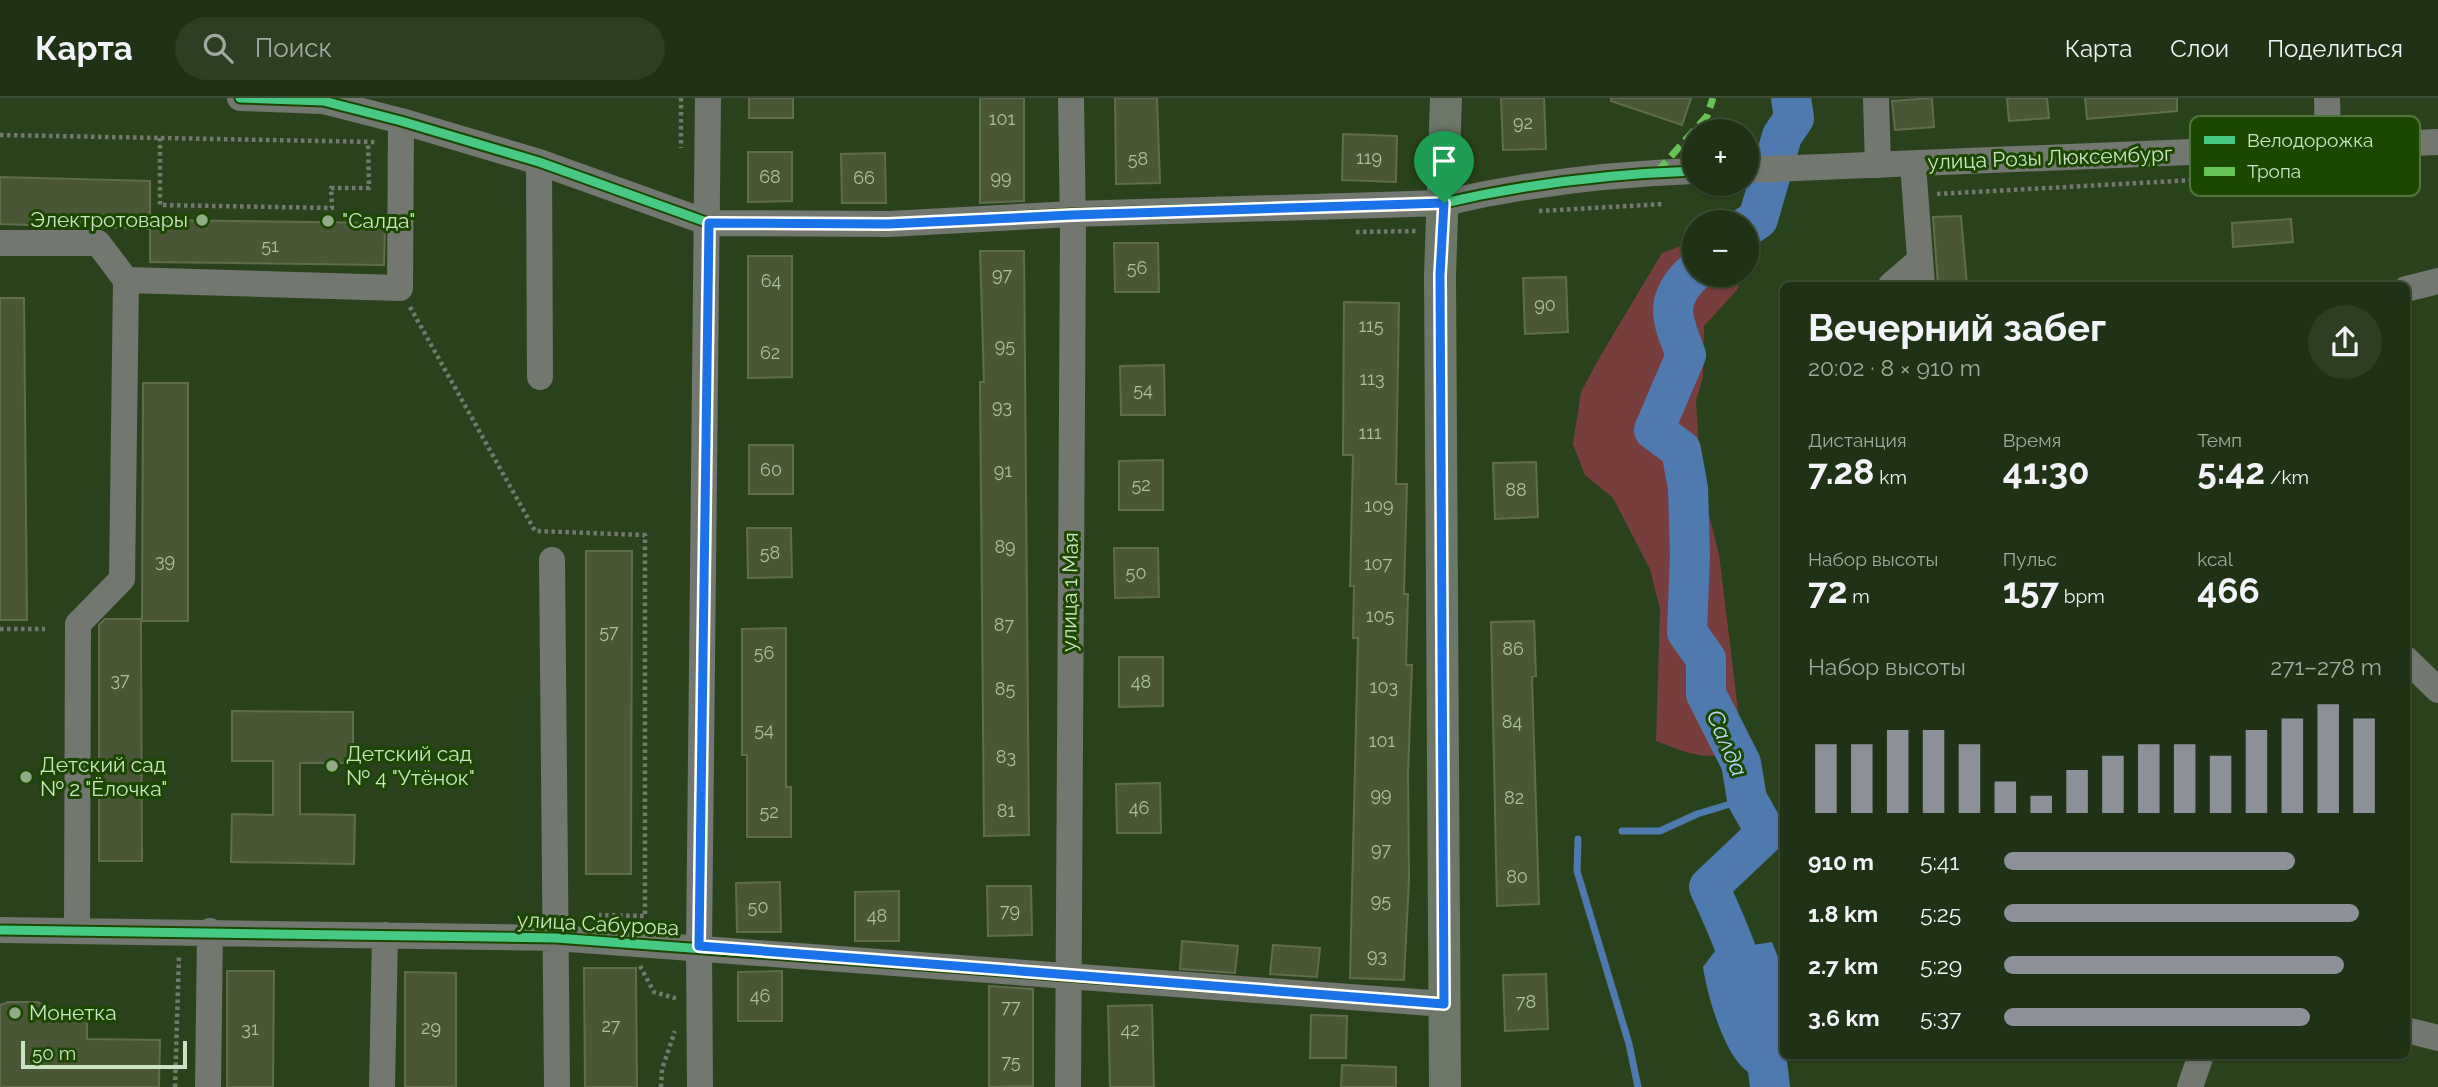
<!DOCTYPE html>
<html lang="ru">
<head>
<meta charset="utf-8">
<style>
  body { margin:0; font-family:Raleway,sans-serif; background:#2d3e22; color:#f1f3f6; height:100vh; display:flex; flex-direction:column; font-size:26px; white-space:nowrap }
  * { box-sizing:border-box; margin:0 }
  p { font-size:23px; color:#a2aaa0 }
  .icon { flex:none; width:38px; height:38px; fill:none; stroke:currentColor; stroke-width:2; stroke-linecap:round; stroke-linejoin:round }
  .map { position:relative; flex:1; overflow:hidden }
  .panel { position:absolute; left:1780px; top:184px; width:630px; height:777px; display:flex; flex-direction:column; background:#203215; border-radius:10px; box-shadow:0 2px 5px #0004,0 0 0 2px #3d4d34 }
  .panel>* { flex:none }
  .tools { position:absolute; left:1682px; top:21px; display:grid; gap:14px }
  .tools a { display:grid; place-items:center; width:77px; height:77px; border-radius:50%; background:#203215; box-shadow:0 2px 5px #0004,0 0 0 2px #3d4d34; font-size:35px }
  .scale { position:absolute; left:21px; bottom:18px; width:166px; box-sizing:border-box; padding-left:7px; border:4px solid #cae3c0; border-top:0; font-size:19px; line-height:24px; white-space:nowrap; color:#cae3c0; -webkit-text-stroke:5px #1c4700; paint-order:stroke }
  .pin { position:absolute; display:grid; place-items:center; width:60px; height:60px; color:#fff; margin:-72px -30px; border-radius:50% 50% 50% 0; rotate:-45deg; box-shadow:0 0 7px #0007 }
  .pin .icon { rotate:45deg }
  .round { display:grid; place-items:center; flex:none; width:74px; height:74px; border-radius:37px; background:#2d3e22 }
  .summary { display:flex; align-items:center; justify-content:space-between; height:119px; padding:0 28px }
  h1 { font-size:38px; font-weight:700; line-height:52px }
  .stats { display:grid; grid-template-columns:repeat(3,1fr); gap:10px; height:119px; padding:7px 28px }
  .stats div { display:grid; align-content:center }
  .stats b { font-size:35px; font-weight:700 }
  .stats small { font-size:19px; font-weight:400 }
  .stats p { font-size:19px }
  .chart { height:196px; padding:14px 28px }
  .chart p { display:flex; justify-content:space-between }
  .chart svg { width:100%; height:126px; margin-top:7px; stroke:#8c9099; stroke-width:6 }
  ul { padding:0 28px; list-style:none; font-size:23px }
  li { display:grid; grid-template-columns:112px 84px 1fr; align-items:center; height:52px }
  li i { height:18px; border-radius:9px; background:#8c9099 }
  header { display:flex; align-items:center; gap:42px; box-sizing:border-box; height:98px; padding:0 35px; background:#203215; border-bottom:2px solid #3d4d34 }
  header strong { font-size:33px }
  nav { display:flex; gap:38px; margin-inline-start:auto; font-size:24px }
  .search { width:490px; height:63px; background:#2d3e22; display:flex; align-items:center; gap:18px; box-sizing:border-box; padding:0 24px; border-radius:38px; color:#a2aaa0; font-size:26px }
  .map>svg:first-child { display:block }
  .green { fill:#783e3e }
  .water { fill:#4f7aaf }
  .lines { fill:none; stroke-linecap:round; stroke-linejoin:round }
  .stream { stroke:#4f7aaf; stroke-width:7 }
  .river { stroke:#4f7aaf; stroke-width:40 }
  .building { fill:#4a5736; stroke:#606d4d; stroke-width:2 }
  .path { stroke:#72796e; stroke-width:4.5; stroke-dasharray:3.5 3.5; stroke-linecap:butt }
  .minor { stroke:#72776f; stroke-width:26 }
  .major { stroke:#6d7767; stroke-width:32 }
  .quiet { stroke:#66c356; stroke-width:7; stroke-dasharray:14 7; stroke-linecap:butt }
  .cycleway-casing { stroke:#1c4700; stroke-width:13 }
  .cycleway { stroke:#46c982; stroke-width:9 }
  .route-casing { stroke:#fff; stroke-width:14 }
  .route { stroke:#1a73e8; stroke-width:9 }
  .poi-dot { fill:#92ab87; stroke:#1c4700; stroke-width:2.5 }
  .labels { text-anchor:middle; stroke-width:6; stroke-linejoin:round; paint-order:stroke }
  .number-label { font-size:18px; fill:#aac09e }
  .street-label { font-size:21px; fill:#cae3c0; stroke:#1c4700 }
  .poi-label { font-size:21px; fill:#cae3c0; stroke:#1c4700; text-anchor:start }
  .water-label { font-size:23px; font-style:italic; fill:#bed6f8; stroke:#1c4700 }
  .key { fill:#1c4700; stroke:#50763a; stroke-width:2 }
  .key-label { font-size:19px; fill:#cae3c0 }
</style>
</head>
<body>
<header>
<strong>Карта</strong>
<div class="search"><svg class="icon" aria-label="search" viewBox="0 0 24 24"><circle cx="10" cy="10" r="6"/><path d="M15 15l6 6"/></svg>Поиск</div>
<nav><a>Карта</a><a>Слои</a><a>Поделиться</a></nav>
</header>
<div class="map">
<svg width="2438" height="989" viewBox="0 0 2438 989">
  <rect width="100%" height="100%" fill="#2a421c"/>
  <path class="green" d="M1694 143V177H1743L1737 192 1704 228 1703 279 1696 303 1701 386 1719 456 1742 645C1715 669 1686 654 1656 643L1660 511 1650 471 1613 400 1585 377 1573 346 1581 294 1601 257 1662 155Z"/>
  <path class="water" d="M1772 844 1783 872V956L1767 961 1750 975C1725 961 1707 897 1703 869L1715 853Z"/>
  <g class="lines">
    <path class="stream" d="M1622 733H1660L1697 716 1747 701
      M1578 741 1577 773 1629 946 1638 989"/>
    <path class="river" d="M1746 129 1758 121 1782 38 1794 20 1791 0
      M1694 174C1663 202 1672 222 1686 257L1654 332 1681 352 1688 390 1690 457 1687 534 1706 561V596L1741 665 1747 701 1766 735 1709 789C1739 852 1763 919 1770 989"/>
  </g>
  <path class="building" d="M749 0H793V20H749Z
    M980 0H1024V103L980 105Z
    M1115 0H1157L1160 85 1116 86Z
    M1501 0H1544L1546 51 1503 52Z
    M1611 0H1691L1682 27 1611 3Z
    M1932 0 1934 29 1895 32 1892 3Z
    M2007 0H2047L2049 20 2009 23Z
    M2085 0H2177V13L2087 21Z
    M1343 36 1397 38 1396 84 1342 82Z
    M748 54H792V103L748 104Z
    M885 55 886 105H842L841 56Z
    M0 79 150 83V122L385 125 384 167 150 164V131L0 126Z
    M1961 118 1967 187H1938L1933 119Z
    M2291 121 2293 144 2233 149 2232 125Z
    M1114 145H1158L1159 194H1115Z
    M980 153H1024L1029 737 984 738 980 284H984Z
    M748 158H792V279L748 280Z
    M1566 179 1568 234 1525 236 1523 180Z
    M0 200H24L27 522H0Z
    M1344 204 1399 205 1396 386H1407L1404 496H1408L1406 567H1412L1408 675 1409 781 1404 882 1350 880 1358 540H1353L1354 488H1350L1353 357H1343Z
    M1164 267 1165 317H1121L1120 268Z
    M143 285H188V523H142Z
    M749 347H793V396H749Z
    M1163 362V412H1119V363Z
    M1536 364 1538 419 1495 421 1493 365Z
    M747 430H791L792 479 748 480Z
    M1114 450H1158L1159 499 1115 500Z
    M586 453H632L631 776H586Z
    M105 521H141L142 763H99V527Z
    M1534 523 1536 578 1532 579 1539 806 1497 808 1491 524Z
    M786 530V689H791V739H747V657H742V531Z
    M1119 559H1163V608L1119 609Z
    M232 613 353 614V665H300V716L355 717 354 766 231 764 232 716 273 717V663H232Z
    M1160 685 1161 735H1117L1116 686Z
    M780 784 781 834H737L736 785Z
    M987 788H1031L1032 837 988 838Z
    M899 793V843H855V794Z
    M1182 843 1238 848 1235 875 1180 871Z
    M1273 847 1320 850 1317 879 1270 876Z
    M584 870H636L637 989H585Z
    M227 873H274L273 989H227Z
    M782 873V923H738V874Z
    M405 874 456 875V989H405Z
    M1546 876 1548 931 1505 933 1503 877Z
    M989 888 1033 891V988L989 989Z
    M8 904H38L59 915H87V941L160 942 159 989H0V907Z
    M1152 907 1154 989H1110L1108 908Z
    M1311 917 1347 918 1346 960H1310Z
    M1342 967 1396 969V989H1341Z"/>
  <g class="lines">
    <path class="path" d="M681 0V50
      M0 37 377 44
      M160 40V107L332 110 331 90H369L368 44
      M1937 96 2341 74
      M1539 113 1664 106
      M1356 134 1417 133
      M410 209 535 433 645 437V818L599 817
      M0 531H45
      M640 868 654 894 678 901
      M175 989 179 857
      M661 989 662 971 675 933"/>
    <path class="minor" d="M240 0 323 3 401 23 539 64 709 125 889 126 1072 116 1444 105C1525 86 1611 76 1694 73
      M1876 0 1878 67
      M2327 0 2328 48
      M539 64 540 279
      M1913 66 1922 187
      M1746 72 2438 44
      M0 145H98L126 182 122 481 78 526 77 830
      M126 182 400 190 401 23
      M1891 187 1919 163
      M2406 191 2438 183
      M552 462 557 989
      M2406 561 2438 592
      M0 832 556 840 1444 906
      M2406 932 2438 940
      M208 989 210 833
      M382 989 385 837
      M700 989 699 848 708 0
      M1068 989 1073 134 1071 0
      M2190 989 2201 957"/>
    <path class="major" d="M1445 989 1440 177 1446 0"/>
    <path class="quiet" d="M1657 74 1707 18 1713 0"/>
    <defs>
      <path id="cycleway" d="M240 0 323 3 401 23 539 64 709 125 889 126 1072 116 1444 105C1525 86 1611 76 1694 73
        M0 832 556 840 1444 906"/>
    </defs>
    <use href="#cycleway" class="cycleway-casing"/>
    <use href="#cycleway" class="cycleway"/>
  </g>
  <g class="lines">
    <defs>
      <path id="route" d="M1444 105 1440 177 1444 906 699 848 709 125 888 126 1072 117Z"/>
    </defs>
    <use href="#route" class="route-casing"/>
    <use href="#route" class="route"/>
  </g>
  <g class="poi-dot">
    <circle cx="202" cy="122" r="7"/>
    <circle cx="328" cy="123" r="7"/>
    <circle cx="332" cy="668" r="7"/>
    <circle cx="26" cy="679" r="7"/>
    <circle cx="15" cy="915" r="7"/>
  </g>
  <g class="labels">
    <g class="number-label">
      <text x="1002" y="27">101</text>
      <text x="1523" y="31">92</text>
      <text x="1369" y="66">119</text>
      <text x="1138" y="67">58</text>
      <text x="770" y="85">68</text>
      <text x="864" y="86">66</text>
      <text x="1001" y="86">99</text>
      <text x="270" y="154">51</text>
      <text x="1137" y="176">56</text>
      <text x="1002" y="183">97</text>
      <text x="771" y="189">64</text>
      <text x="1545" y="213">90</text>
      <text x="1371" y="234">115</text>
      <text x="1005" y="254">95</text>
      <text x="770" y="261">62</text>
      <text x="1372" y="287">113</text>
      <text x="1143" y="298">54</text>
      <text x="1002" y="315">93</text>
      <text x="1370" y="341">111</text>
      <text x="771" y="378">60</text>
      <text x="1003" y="379">91</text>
      <text x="1141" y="393">52</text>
      <text x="1516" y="398">88</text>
      <text x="1379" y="414">109</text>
      <text x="1005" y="455">89</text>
      <text x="770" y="461">58</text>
      <text x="165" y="469">39</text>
      <text x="1378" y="472">107</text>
      <text x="1136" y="481">50</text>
      <text x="1380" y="524">105</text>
      <text x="1004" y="533">87</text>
      <text x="609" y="540">57</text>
      <text x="1513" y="557">86</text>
      <text x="764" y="561">56</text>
      <text x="120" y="588">37</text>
      <text x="1141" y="590">48</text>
      <text x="1384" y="595">103</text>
      <text x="1005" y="597">85</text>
      <text x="1512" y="630">84</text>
      <text x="764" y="638">54</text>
      <text x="1382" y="649">101</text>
      <text x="1006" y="665">83</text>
      <text x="1381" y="703">99</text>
      <text x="1514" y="706">82</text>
      <text x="1139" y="716">46</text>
      <text x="1006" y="719">81</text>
      <text x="769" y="720">52</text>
      <text x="1381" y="758">97</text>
      <text x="1517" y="785">80</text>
      <text x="1381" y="809">95</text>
      <text x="758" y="815">50</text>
      <text x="1010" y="819">79</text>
      <text x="877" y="824">48</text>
      <text x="1377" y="864">93</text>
      <text x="760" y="904">46</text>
      <text x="1526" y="910">78</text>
      <text x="1011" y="915">77</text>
      <text x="611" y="934">27</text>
      <text x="431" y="936">29</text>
      <text x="250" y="937">31</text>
      <text x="1130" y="938">42</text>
      <text x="1011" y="970">75</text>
    </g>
    <g class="street-label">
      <text transform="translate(2050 60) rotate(-2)" y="7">улица Розы Люксембург</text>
      <text transform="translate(1070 494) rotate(-89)" y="7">улица 1 Мая</text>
      <text transform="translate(598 826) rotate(3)" y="7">улица Сабурова</text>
    </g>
    <g class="poi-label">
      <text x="188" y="129" text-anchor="end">Электротовары</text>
      <text x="342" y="130">"Салда"</text>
      <text x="346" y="663">Детский сад<tspan x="346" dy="24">№ 4 "Утёнок"</tspan></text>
      <text x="40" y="674">Детский сад<tspan x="40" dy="24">№ 2 "Ёлочка"</tspan></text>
      <text x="29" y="922">Монетка</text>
    </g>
    <g class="water-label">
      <text transform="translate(1727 645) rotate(67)" y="8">Салда</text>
    </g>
  </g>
  <rect x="2190" y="18" width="230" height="80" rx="10" class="key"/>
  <rect x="2204" y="38" width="31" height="8" fill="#46c982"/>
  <rect x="2204" y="69" width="31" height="9" fill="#66c356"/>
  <g class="key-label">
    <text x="2247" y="49">Велодорожка</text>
    <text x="2247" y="80">Тропа</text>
  </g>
</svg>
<div class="tools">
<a>+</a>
<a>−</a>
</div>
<div class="scale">50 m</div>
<div class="pin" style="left:1444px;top:105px;background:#1e9e55"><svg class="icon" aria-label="arrive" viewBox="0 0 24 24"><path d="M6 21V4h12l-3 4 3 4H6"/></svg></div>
<section class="panel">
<div class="summary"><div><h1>Вечерний забег</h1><p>20:02 · 8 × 910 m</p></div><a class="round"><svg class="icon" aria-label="share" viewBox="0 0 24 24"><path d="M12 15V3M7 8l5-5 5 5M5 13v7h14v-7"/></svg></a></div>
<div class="stats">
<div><p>Дистанция</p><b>7.28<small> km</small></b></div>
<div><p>Время</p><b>41:30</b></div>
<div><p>Темп</p><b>5:42<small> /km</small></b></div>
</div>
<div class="stats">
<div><p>Набор высоты</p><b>72<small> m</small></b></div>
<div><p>Пульс</p><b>157<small> bpm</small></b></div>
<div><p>kcal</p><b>466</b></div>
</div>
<div class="chart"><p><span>Набор высоты</span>271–278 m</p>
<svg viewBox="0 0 160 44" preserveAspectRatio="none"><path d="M5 44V20M15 44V20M25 44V15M35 44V15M45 44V20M55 44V33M65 44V38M75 44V29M85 44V24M95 44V20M105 44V20M115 44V24M125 44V15M135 44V11M145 44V6M155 44V11"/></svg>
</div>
<ul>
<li><b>910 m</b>5:41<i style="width:77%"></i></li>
<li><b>1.8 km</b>5:25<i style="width:94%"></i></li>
<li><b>2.7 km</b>5:29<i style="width:90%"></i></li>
<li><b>3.6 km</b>5:37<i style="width:81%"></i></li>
</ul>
</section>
</div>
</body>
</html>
